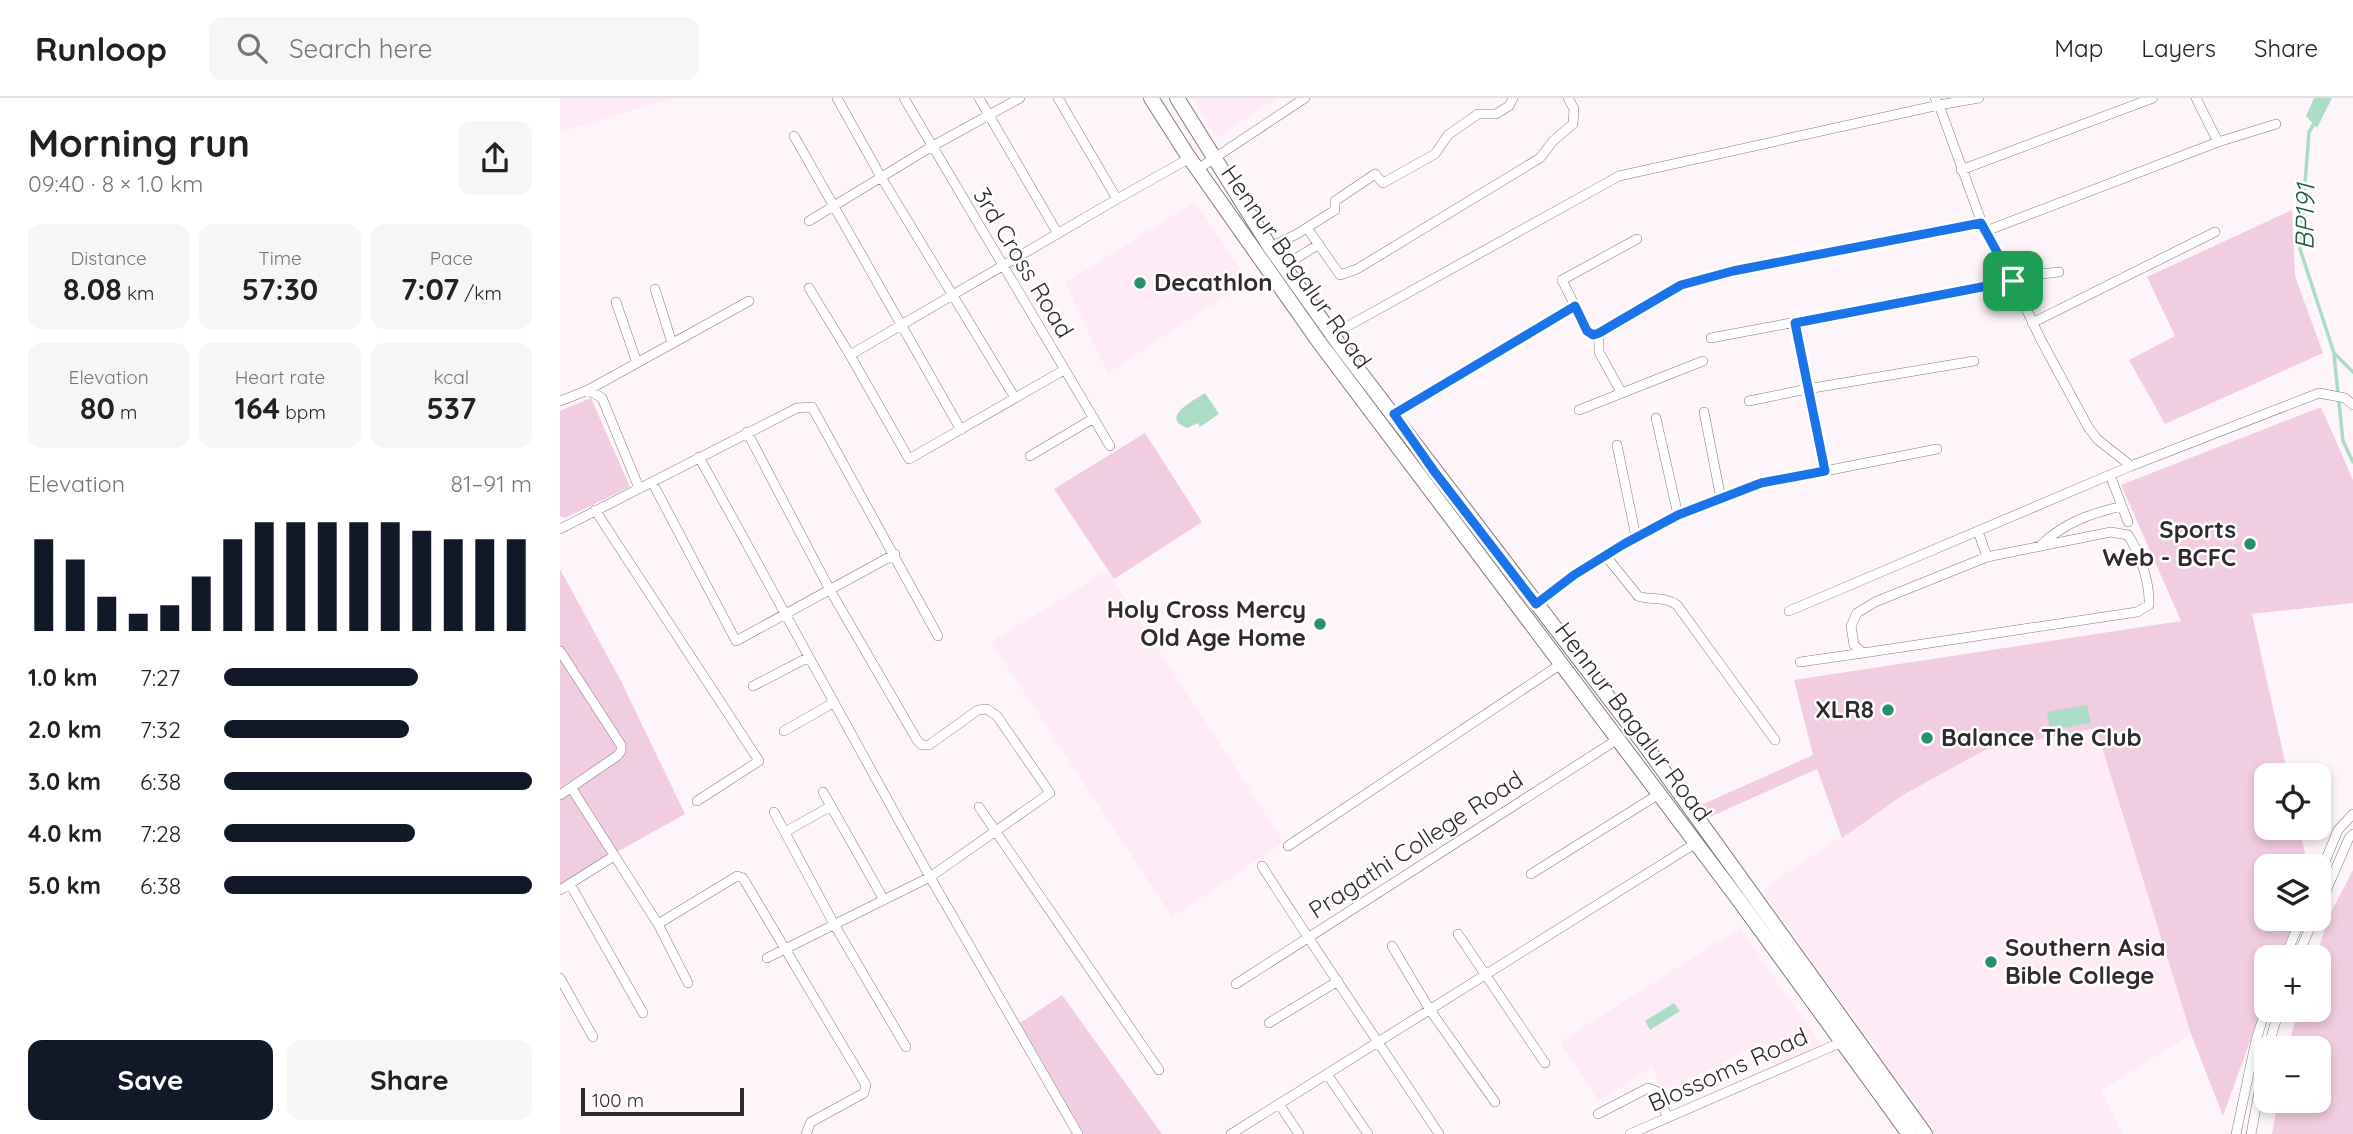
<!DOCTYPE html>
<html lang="en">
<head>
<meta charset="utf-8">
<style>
  body { margin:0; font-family:Quicksand,sans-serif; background:#f6f6f6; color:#202124; height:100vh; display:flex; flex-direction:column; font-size:26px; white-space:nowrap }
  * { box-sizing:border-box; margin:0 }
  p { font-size:23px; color:#757577 }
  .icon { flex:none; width:38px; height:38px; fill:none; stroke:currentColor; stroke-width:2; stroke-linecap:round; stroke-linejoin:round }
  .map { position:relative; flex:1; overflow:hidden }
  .details { display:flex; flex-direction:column; background:#fff; width:560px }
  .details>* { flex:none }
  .fabs { position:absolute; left:1694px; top:665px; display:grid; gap:14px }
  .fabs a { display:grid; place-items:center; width:77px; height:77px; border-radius:14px; background:#fff; box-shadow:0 4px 10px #0003; font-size:35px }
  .scale { position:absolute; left:21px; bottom:18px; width:163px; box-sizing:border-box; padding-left:7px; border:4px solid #2f2b2d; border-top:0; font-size:19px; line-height:24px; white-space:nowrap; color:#2f2b2d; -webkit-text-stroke:5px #fff; paint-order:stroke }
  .pin { position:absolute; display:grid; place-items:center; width:60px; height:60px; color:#fff; margin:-30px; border-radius:14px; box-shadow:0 4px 10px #0006 }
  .round { display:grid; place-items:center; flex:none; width:74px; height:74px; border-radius:14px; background:#f6f6f6 }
  .overview { display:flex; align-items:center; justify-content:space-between; height:119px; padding:0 28px }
  h1 { font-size:38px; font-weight:800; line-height:52px }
  .stats { display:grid; grid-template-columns:repeat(3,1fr); gap:10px; height:119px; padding:7px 28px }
  .stats div { display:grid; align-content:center; border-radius:14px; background:#f6f6f6; text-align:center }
  .stats b { font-size:30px; font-weight:800 }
  .stats small { font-size:19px; font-weight:400 }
  .stats p { font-size:19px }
  .chart { height:196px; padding:14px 28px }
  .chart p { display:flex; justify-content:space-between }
  .chart svg { width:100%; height:126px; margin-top:7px; stroke:#111827; stroke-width:6 }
  .action { display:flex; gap:14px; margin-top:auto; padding:14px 28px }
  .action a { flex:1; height:80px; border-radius:14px; background:#111827; color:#fff; font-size:28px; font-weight:800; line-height:80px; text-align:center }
  .action a+a { background:#f6f6f6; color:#202124 }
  ul { padding:0 28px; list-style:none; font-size:23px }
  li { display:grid; grid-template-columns:112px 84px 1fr; align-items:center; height:52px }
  li i { height:18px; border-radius:9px; background:#111827 }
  header { display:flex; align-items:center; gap:42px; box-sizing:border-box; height:98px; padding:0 35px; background:#fff; border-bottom:2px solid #e0e0e0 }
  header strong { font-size:33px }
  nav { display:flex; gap:38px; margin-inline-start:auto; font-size:24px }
  .search { width:490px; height:63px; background:#f6f6f6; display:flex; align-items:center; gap:18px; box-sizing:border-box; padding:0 24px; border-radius:14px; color:#757577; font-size:26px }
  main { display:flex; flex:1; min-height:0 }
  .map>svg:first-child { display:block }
  .built { fill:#feebf5 }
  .green { fill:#f2cce0 }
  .water { fill:#abdcc6 }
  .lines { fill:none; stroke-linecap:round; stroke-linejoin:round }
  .stream { stroke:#abdcc6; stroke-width:3.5 }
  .minor-casing { stroke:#83797e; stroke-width:10 }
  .primary-casing { stroke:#83797e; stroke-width:16 }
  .minor { stroke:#fff; stroke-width:9 }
  .primary { stroke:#fff; stroke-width:14 }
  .route-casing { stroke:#fff; stroke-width:14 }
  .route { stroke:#1a73e8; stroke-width:9 }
  .poi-dot { fill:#268f6c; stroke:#fff; stroke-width:2.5 }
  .labels { text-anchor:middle; stroke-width:5; stroke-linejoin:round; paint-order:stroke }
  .street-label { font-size:24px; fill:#2f2b2d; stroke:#fff }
  .poi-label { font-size:24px; font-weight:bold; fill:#2f2b2d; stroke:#fff; text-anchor:start }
  .water-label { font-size:26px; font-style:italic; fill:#1e5b45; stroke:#fff }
</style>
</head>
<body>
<header>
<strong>Runloop</strong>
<div class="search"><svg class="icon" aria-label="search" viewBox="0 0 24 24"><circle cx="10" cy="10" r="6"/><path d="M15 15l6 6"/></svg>Search here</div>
<nav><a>Map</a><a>Layers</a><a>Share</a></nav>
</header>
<main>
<section class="details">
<div class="overview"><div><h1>Morning run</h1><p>09:40 · 8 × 1.0 km</p></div><a class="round"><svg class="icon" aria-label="share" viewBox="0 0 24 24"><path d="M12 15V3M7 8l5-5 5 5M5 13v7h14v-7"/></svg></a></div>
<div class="stats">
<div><p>Distance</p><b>8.08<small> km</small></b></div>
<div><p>Time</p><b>57:30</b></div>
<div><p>Pace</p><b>7:07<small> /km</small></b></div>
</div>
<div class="stats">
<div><p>Elevation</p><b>80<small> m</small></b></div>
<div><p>Heart rate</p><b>164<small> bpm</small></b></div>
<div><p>kcal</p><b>537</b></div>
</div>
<div class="chart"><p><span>Elevation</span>81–91 m</p>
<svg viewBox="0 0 160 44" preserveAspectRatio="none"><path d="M5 44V12M15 44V19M25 44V32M35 44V38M45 44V35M55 44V25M65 44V12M75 44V6M85 44V6M95 44V6M105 44V6M115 44V6M125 44V9M135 44V12M145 44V12M155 44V12"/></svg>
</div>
<ul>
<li><b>1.0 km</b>7:27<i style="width:63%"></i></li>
<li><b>2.0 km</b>7:32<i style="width:60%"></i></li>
<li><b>3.0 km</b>6:38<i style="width:100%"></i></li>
<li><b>4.0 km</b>7:28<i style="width:62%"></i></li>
<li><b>5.0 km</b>6:38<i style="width:100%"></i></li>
</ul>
<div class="action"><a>Save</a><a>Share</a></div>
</section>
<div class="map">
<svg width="1793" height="1036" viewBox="0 0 1793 1036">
  <rect width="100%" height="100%" fill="#fef5fa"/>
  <path class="built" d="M0 0H115L0 34Z
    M632 0H718L657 40Z
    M635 104 688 183 548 275 505 185Z
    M547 473 724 744 612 819 431 544Z
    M1536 630 1631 936 1541 993 1563 1036H1377L1202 792 1343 697 1425 652Z
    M1180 830 1262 948 1216 968 1200 944 1168 963 1103 992 1092 969 1039 1003 1000 944Z"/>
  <path class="green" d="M1732 112 1735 178 1763 255 1605 326 1569 262 1615 238 1587 179Z
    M31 300 70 389 5 420 0 418V313Z
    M1761 309 1793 382V505L1692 516 1728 677H1706V730H1739L1748 768H1706V821H1735L1721 859H1706V899L1663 1018 1631 936 1536 630 1425 652 1343 697 1282 740 1257 671 1150 719 1141 707 1253 657 1234 582 1621 523 1561 387Z
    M585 335 642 424 554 481 494 391Z
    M0 471 61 583 125 716 0 786Z
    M1793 772V1036H1712L1718 1003H1759V950H1727L1739 912H1759V859H1756L1769 818Z
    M502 897 602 1036H524L460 925Z"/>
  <path class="water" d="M1754 0H1772L1757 30 1746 18Z
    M645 295 659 316 640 329 638 325 627 330C599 320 634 302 645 295Z
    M1527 607 1531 625 1490 632 1487 614Z
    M1114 905 1120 913 1090 932 1085 923Z"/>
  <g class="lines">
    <path class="stream" d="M1756 22 1749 34 1740 151 1774 255 1793 274
      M1774 257 1783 343 1793 364"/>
    <defs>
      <path id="minor" d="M277 0 321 79 455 300
        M344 0 550 348
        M419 0 498 136
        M1419 0 1379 7 1423 128
        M1636 0 1658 44
        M1716 26 1658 44 1426 133 1453 183 1481 242 1528 329 1537 341 1571 368 1759 295 1785 300 1793 307
        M234 38 401 332
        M638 71 745 0
        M1401 72 1593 0
        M557 101 630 60
        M249 123 371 49 460 0
        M747 130 780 177 797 171 980 60 993 43 1013 26 1014 11 1008 0
        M710 149 737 136 775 112V103L815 76 823 85 875 56 888 37 918 16H936L949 8 953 0
        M724 168 759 146
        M249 190 290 257 349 361 504 272
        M95 191 112 245
        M56 204 77 265
        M1015 208 1002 182 1077 141
        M1235 224 1265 373 1377 351
        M1472 225 1655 134
        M1039 235V254L1061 294
        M770 238 1059 78 1379 7 1375 0
        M1151 240 1453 183 1471 177 1499 174
        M290 257 557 101 498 0
        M28 292 189 203
        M0 303 28 292 42 300 79 390
        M1189 303 1247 291 1414 263
        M1019 312 1143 263
        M1144 314 1161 401
        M834 316 1015 208 1027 233 1033 237 1121 187 1173 173 1421 125
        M1096 320 1118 417
        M187 334 270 492 357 642 362 647H369L418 612 427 611 437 618 490 695 370 779 207 860
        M1057 347 1076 439
        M470 358 534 320
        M139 359 370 779 518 1036
        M1550 377 1568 424
        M92 384 176 543 335 456
        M35 412 199 663 137 703
        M0 431 237 310 252 309 378 538
        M1418 433 1427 459
        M1551 434 1568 437C1580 456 1590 484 1589 507L1577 514 1303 555 1294 547 1291 528 1297 515 1315 504 1427 459Z
        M1481 447C1505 424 1530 416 1562 408
        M1045 457 1078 498C1092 503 1102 497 1117 507L1215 642
        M976 506 1014 477 1064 445 1118 417 1201 385 1265 373
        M1229 513 1571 368
        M0 553 61 647V653L57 658 0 697
        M1240 564 1303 555
        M193 588 249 559
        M224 633 273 605
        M12 691 98 826 128 885
        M263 694 324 802
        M419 709 599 972
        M214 714 274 826 346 949
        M225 734 271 708
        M728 748 1001 566
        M702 768C759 858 820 946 879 1036
        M971 776 1099 696
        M1759 778 1778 732 1793 716
        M10 786 83 915
        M0 792 54 758
        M1759 809 1789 740 1793 736
        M98 826 177 778 183 780 306 987 304 995 251 1024 246 1036
        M898 836 985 965
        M832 848 870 912 935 1004
        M1725 859 1741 821
        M1737 859 1754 821
        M0 880 33 939
        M676 886 1058 641
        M709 925 778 883
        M1708 950 1719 912
        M767 976 808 1036
        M719 1006 739 1036
        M1038 1016 1088 990 1096 993 1107 1018
        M671 1036 1136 745
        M1070 1036 1282 944
        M1676 1036 1696 942 1706 911
        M1691 1036 1706 957"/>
      <path id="primary" d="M591 0 626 55 759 244 1178 801 1349 1036
        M617 0 710 149 781 249 1087 650 1365 1036"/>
    </defs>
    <use href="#minor" class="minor-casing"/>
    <use href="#primary" class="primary-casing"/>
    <use href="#minor" class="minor"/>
    <use href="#primary" class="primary"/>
  </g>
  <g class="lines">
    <defs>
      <path id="route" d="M1421 125 1453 183 1235 225 1265 373 1201 385 1118 417 1064 446 1014 477 976 506 874 373 834 316 1015 208 1027 233 1033 237 1039 235 1121 187 1173 173Z"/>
    </defs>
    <use href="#route" class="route-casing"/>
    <use href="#route" class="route"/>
  </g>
  <g class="poi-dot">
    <circle cx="580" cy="185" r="7"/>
    <circle cx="1690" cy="446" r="7"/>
    <circle cx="760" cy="526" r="7"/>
    <circle cx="1328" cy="612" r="7"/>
    <circle cx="1367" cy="640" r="7"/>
    <circle cx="1431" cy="864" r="7"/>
  </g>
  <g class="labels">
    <g class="street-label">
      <text transform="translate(463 165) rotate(59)" y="8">3rd Cross Road</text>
      <text transform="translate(736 169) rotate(55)" y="8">Hennur Bagalur Road</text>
      <text transform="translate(1073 624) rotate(53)" y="8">Hennur Bagalur Road</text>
      <text transform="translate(856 747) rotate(-33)" y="8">Pragathi College Road</text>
      <text transform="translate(1168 972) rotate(-24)" y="8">Blossoms Road</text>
    </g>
    <g class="poi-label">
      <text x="594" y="193">Decathlon</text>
      <text x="1676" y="440" text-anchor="end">Sports<tspan x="1676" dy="28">Web - BCFC</tspan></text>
      <text x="746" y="520" text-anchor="end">Holy Cross Mercy<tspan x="746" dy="28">Old Age Home</tspan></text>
      <text x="1314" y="620" text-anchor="end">XLR8</text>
      <text x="1381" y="648">Balance The Club</text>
      <text x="1445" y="858">Southern Asia<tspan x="1445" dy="28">Bible College</tspan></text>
    </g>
    <g class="water-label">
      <text transform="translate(1745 119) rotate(-89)" y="9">BP191</text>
    </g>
  </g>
</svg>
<div class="fabs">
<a><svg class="icon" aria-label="locate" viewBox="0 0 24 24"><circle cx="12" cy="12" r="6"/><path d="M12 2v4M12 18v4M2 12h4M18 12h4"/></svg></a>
<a><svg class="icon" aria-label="layers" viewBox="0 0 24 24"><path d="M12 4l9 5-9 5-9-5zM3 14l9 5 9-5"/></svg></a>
<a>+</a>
<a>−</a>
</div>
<div class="scale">100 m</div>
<div class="pin" style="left:1453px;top:183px;background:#1e9e55"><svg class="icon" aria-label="arrive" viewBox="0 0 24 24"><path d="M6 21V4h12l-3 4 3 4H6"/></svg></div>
</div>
</main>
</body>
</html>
